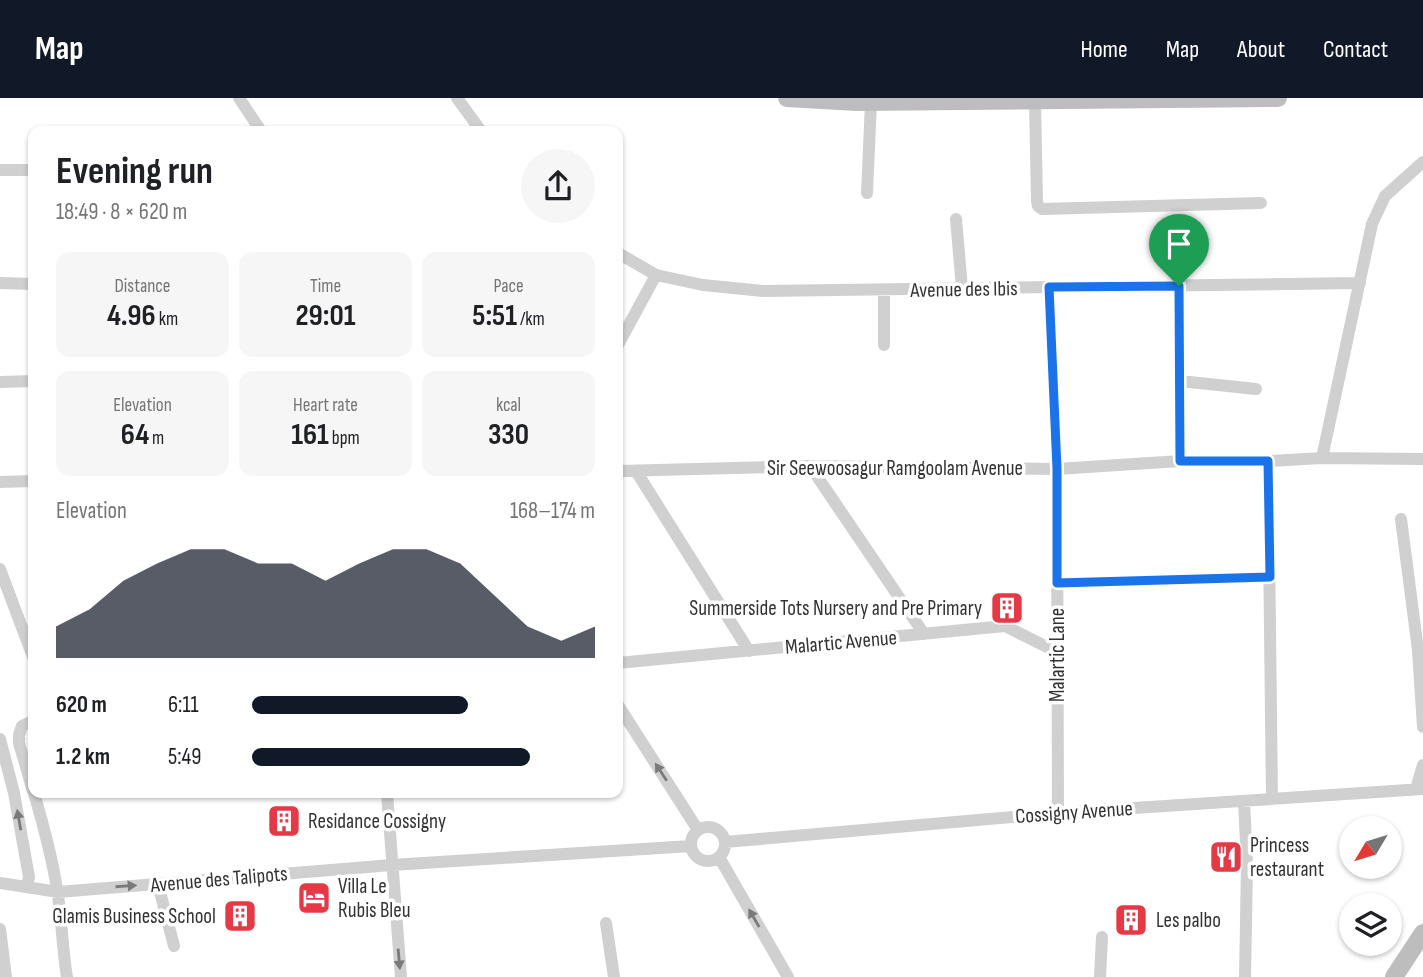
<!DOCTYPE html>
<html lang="en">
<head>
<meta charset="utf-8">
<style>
  body { margin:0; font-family:"Sofia Sans Condensed",sans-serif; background:#f6f6f6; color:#202124; height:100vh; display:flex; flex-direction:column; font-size:26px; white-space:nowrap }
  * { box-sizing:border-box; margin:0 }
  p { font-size:23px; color:#757577 }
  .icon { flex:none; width:38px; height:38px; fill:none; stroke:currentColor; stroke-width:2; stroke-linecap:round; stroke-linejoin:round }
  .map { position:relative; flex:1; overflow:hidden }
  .panel { position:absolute; left:28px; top:28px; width:595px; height:672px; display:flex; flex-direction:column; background:#fff; border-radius:14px; box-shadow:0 2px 5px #0004 }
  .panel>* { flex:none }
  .needle { width:46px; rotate:232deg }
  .buttons { position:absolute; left:1339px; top:718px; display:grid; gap:14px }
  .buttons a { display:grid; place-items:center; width:63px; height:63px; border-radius:50%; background:#fff; box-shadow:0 2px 5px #0004; font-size:35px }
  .pin { position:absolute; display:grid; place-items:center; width:60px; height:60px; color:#fff; margin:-72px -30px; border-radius:50% 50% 50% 0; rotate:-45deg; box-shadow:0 0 7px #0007 }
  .pin .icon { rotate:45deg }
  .round { display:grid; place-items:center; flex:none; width:74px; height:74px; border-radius:37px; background:#f6f6f6 }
  .summary { display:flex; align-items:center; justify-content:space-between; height:119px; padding:0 28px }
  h1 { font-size:38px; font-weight:700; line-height:52px }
  .figures { display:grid; grid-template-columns:repeat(3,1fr); gap:10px; height:119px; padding:7px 28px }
  .figures div { display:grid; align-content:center; border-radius:14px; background:#f6f6f6; text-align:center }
  .figures b { font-size:30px; font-weight:700 }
  .figures small { font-size:19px; font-weight:400 }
  .figures p { font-size:19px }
  .chart { height:196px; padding:14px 28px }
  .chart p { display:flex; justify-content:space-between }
  .chart svg { width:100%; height:126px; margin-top:7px; fill:#111827; opacity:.7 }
  ul { padding:0 28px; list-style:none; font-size:23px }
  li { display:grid; grid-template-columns:112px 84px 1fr; align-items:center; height:52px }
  li i { height:18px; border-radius:9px; background:#111827 }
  header { display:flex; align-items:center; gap:42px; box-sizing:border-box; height:98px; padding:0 35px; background:#111827; color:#fff }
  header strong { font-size:33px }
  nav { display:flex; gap:38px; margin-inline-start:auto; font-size:24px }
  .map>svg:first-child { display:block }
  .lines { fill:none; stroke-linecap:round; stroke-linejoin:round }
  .street { stroke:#d0d0d0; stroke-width:12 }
  .secondary { stroke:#bdbdbd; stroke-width:18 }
  .oneway { fill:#7a7a7a }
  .route-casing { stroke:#fff; stroke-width:14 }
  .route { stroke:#1a73e8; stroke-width:9 }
  .labels { text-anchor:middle; stroke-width:7; stroke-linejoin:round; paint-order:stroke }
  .street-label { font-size:21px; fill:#333; stroke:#fff }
  .poi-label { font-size:21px; fill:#333; stroke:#fff; text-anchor:start }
</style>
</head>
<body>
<header>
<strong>Map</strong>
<nav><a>Home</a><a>Map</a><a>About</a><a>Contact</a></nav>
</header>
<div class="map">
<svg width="1423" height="879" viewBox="0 0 1423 879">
  <rect width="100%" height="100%" fill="#fff"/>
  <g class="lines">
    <path class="street" d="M239 0 261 33
      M457 0 481 33
      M1035 3 1037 103 1038 108 1042 111 1261 105
      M0 72H33
      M867 95 871 4
      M956 121 962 190
      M618 155 656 177 703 187 763 193 1360 185
      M0 185 33 186
      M1179 188 1180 363
      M1049 189 1057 371 1058 715
      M884 192V247
      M618 247 656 177
      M1180 283 1256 291
      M0 284 33 283
      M1322 360 1372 126 1385 98 1423 64
      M1268 363 1272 701
      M810 368 924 536
      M618 373 810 368 1057 371 1180 363H1268L1322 360 1423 361
      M636 373 749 553
      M0 384 33 383
      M1401 421 1418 552 1423 629
      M0 471 33 559
      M1057 485 1270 479
      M618 565 1005 528 1057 554
      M618 607 698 732
      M33 623 22 628 19 637V645L33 693
      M0 641 14 695 29 779 27 789
      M1416 691 1423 667
      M34 695C43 726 52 759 57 791 62 820 62 850 67 879
      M387 695 401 879
      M1244 703 1247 766 1245 879
      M691 746a17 17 0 1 1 34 0a17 17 0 1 1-34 0Z
      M725 744 1058 715 1423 691
      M719 759 788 879
      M0 785 58 794 392 767 691 748
      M158 786 174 848
      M606 825 614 879
      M0 831 6 879
      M1100 879 1102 839"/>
    <path class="secondary" d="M787 0 857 4 1278 0
      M1394 879 1423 835"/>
  </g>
  <defs><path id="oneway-solid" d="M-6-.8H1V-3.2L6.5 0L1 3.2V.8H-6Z" transform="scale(1.75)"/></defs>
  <g class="oneway">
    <use href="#oneway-solid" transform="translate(661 674) rotate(-123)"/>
    <use href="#oneway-solid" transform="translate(19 722) rotate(-100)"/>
    <use href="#oneway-solid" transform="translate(126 788) rotate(-4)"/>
    <use href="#oneway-solid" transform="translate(754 820) rotate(-120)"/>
    <use href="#oneway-solid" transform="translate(399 861) rotate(85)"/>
  </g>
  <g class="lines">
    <defs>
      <path id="route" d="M1179 188 1180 363H1268L1270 479 1057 485V371L1049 189Z"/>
    </defs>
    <use href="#route" class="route-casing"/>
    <use href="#route" class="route"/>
  </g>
  <defs>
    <symbol id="building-square" viewBox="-11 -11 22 22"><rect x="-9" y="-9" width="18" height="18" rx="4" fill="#e63946" stroke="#fff"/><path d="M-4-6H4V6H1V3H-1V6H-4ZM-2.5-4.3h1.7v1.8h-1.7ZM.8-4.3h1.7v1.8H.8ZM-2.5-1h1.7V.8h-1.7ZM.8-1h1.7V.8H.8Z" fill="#fff"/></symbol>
    <symbol id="restaurant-square" viewBox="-11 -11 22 22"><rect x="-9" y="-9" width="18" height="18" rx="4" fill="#e63946" stroke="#fff"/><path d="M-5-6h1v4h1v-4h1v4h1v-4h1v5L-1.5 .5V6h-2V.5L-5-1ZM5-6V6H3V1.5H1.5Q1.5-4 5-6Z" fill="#fff"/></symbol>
    <symbol id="hotel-square" viewBox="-11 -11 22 22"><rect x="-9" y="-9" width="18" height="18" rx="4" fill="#e63946" stroke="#fff"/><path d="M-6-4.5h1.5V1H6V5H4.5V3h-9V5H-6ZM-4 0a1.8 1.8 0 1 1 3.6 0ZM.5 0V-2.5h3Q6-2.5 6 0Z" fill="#fff"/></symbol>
  </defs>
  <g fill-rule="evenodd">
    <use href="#building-square" x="988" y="491" width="38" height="38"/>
    <use href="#building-square" x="265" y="704" width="38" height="38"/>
    <use href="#restaurant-square" x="1207" y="740" width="38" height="38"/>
    <use href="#hotel-square" x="295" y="781" width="38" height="38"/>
    <use href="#building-square" x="221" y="799" width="38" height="38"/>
    <use href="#building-square" x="1112" y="803" width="38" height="38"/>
  </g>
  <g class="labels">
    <g class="street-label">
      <text transform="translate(964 191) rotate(-1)" y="7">Avenue des Ibis</text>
      <text x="895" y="377">Sir Seewoosagur Ramgoolam Avenue</text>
      <text transform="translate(841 544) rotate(-5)" y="7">Malartic Avenue</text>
      <text transform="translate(1057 557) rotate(-90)" y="7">Malartic Lane</text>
      <text transform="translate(1074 714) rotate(-4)" y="7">Cossigny Avenue</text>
      <text transform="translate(219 781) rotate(-5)" y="7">Avenue des Talipots</text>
    </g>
    <g class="poi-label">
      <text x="982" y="517" text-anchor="end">Summerside Tots Nursery and Pre Primary</text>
      <text x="308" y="730">Residance Cossigny</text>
      <text x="1250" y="754">Princess<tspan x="1250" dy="24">restaurant</tspan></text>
      <text x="338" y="795">Villa Le<tspan x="338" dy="24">Rubis Bleu</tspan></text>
      <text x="216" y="825" text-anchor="end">Glamis Business School</text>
      <text x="1156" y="829">Les palbo</text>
    </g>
  </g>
</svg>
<div class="buttons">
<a><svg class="needle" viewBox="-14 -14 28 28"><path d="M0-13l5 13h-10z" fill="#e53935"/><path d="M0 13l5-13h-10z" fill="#757577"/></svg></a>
<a><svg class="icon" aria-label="layers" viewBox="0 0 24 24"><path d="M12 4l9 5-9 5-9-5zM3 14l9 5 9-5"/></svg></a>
</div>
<div class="pin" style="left:1179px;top:188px;background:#1e9e55"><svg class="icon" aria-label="arrive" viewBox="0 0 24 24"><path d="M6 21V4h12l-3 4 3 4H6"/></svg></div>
<section class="panel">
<div class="summary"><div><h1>Evening run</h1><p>18:49 · 8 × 620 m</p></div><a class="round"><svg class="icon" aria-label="share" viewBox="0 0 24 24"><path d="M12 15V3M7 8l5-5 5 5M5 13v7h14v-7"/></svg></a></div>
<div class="figures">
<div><p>Distance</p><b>4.96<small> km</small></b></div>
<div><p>Time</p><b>29:01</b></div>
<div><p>Pace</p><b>5:51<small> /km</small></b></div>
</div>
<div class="figures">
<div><p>Elevation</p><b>64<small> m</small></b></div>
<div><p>Heart rate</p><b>161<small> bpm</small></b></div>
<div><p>kcal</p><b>330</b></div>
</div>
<div class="chart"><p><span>Elevation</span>168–174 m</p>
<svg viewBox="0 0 160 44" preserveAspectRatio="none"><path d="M0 44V33L10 27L20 17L30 11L40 6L50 6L60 11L70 11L80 17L90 11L100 6L110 6L120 11L130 22L140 33L150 38L160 33V44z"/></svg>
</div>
<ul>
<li><b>620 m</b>6:11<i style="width:63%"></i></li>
<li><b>1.2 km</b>5:49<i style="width:81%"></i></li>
</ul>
</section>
</div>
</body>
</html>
